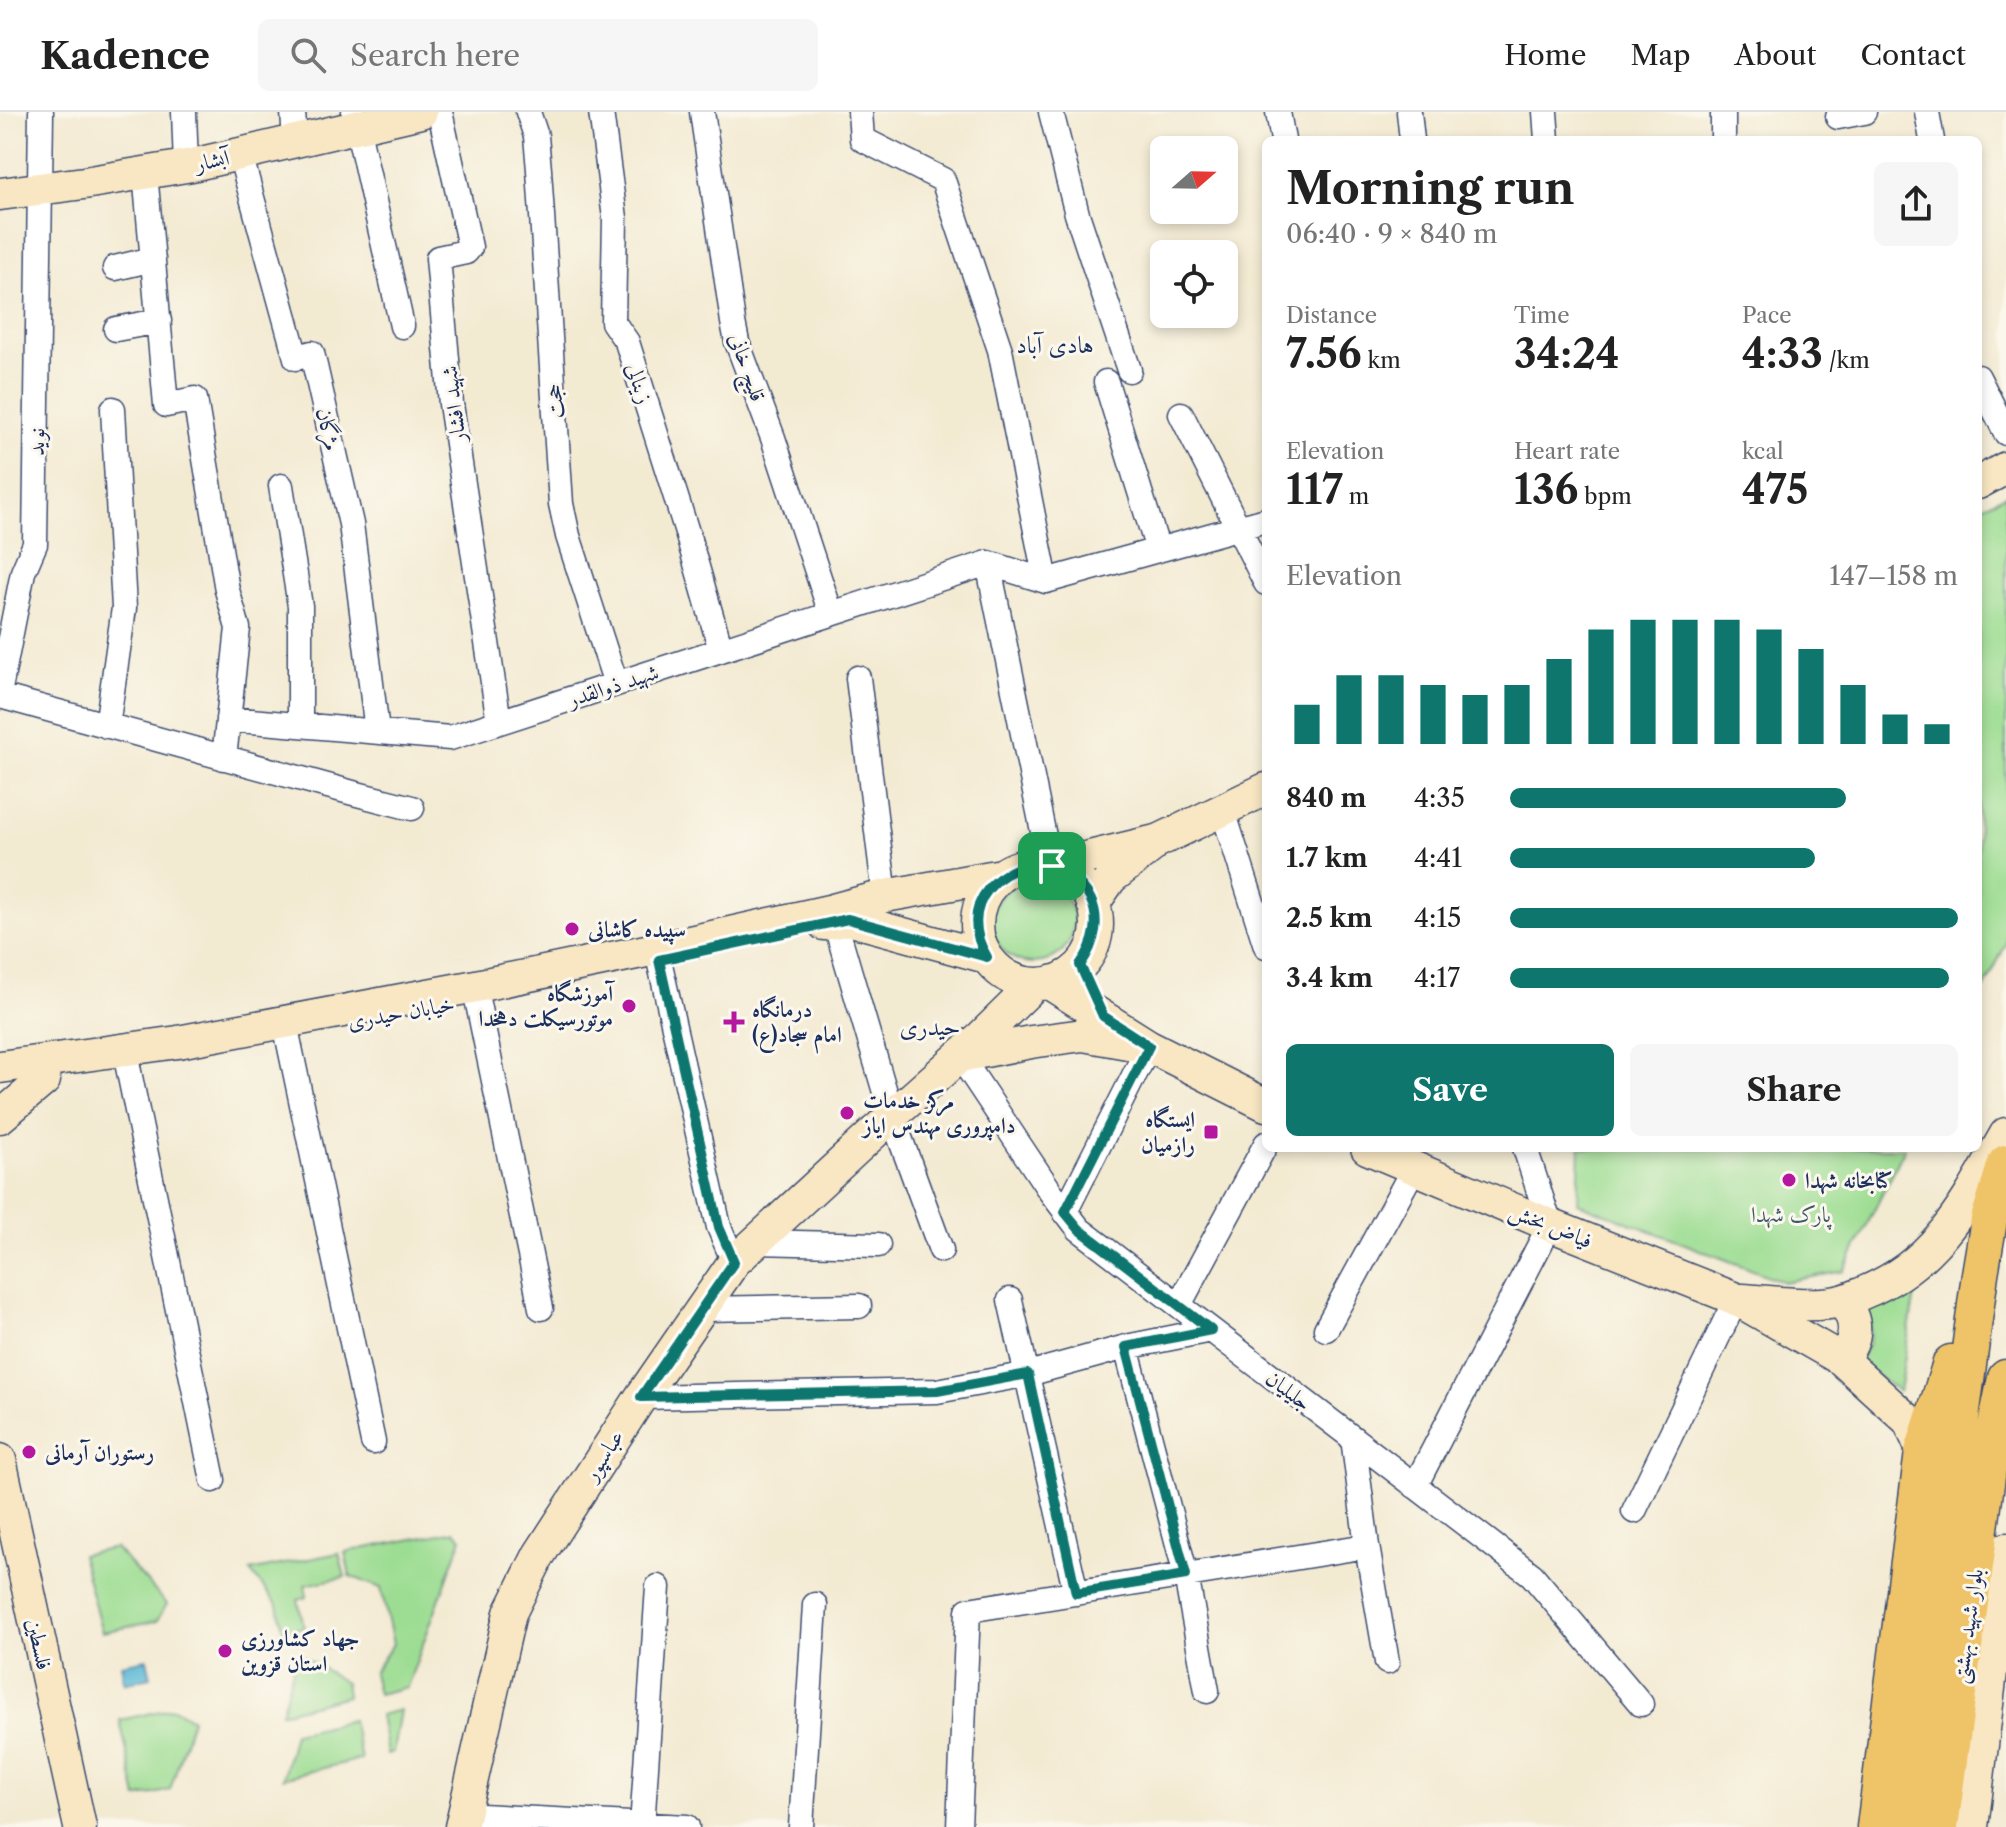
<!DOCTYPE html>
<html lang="en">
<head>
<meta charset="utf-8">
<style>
  body { margin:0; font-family:"Libre Caslon Text",Amiri,serif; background:#f6f6f6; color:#222; height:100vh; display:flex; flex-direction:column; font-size:30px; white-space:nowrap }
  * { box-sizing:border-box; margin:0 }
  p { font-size:26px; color:#767676 }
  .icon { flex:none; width:44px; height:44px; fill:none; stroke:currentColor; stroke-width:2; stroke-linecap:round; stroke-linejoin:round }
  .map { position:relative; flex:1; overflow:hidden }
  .side { position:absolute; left:1262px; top:24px; width:720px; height:1016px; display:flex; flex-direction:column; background:#fff; border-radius:12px; box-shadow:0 4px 12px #0003 }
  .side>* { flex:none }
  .needle { width:52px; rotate:70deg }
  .controls { position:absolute; left:1150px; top:24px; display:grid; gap:16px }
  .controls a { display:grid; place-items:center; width:88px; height:88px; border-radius:12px; background:#fff; box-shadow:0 4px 12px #0003; font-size:40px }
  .pin { position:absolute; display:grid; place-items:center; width:68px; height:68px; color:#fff; margin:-34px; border-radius:16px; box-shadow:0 4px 12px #0006 }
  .round { display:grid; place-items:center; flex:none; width:84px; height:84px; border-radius:12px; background:#f6f6f6 }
  .summary { display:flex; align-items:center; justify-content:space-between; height:136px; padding:0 24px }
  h1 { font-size:44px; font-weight:800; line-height:60px }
  .metrics { display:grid; grid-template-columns:repeat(3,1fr); gap:12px; height:136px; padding:8px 24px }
  .metrics div { display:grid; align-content:center }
  .metrics b { font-size:40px; font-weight:800 }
  .metrics small { font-size:22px; font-weight:400 }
  .metrics p { font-size:22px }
  .chart { height:224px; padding:16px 24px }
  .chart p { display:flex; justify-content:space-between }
  .chart svg { width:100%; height:144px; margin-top:8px; stroke:#0f766e; stroke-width:6 }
  .cta { display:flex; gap:16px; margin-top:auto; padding:16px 24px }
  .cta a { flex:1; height:92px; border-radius:12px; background:#0f766e; color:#fff; font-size:32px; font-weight:800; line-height:92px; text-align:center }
  .cta a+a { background:#f6f6f6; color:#222 }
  ul { padding:0 24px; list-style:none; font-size:26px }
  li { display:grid; grid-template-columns:128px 96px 1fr; align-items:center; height:60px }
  li i { height:20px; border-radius:10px; background:#0f766e }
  header { display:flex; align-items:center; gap:48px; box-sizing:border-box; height:112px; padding:0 40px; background:#fff; border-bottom:2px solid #e0e0e0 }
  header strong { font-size:38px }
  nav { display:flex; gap:44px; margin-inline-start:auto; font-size:28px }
  .search { width:560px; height:72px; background:#f6f6f6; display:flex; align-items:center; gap:20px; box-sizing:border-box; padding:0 28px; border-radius:12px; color:#767676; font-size:30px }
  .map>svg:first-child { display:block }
  .green { fill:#9ddd93; stroke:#5c8678; stroke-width:2 }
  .water { fill:#58b7d6; stroke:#3a739a; stroke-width:2 }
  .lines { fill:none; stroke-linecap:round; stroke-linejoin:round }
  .street-casing { stroke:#3b4b6f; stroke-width:27 }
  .secondary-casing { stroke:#3b4b6f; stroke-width:35 }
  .primary-casing { stroke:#3b4b6f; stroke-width:39 }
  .street { stroke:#fff; stroke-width:24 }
  .secondary { stroke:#f9e7c3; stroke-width:32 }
  .primary { stroke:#efc469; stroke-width:36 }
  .route-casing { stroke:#fff; stroke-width:16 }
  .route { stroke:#0f766e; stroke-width:10 }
  .poi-dot { fill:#b5179e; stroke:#fbf7ec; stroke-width:3 }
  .labels { text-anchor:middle; stroke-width:6; stroke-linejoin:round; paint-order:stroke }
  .street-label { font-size:22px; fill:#1b2f5e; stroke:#fbf7ec }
  .poi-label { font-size:22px; font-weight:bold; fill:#1b2f5e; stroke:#fbf7ec; text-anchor:start }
  .park-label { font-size:22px; fill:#3c5a6b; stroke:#fbf7ec }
  .neighbourhood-label { font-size:24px; fill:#1b2f5e; stroke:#fbf7ec }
</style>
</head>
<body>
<header>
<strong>Kadence</strong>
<div class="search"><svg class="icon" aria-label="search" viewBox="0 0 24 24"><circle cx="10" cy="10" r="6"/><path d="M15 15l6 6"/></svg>Search here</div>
<nav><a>Home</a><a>Map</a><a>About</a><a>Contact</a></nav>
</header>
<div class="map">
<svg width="2006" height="1715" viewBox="0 0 2006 1715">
  <rect width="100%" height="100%" fill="#fbf7ec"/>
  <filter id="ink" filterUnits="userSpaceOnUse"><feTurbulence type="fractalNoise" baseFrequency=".0125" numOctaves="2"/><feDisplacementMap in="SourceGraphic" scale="16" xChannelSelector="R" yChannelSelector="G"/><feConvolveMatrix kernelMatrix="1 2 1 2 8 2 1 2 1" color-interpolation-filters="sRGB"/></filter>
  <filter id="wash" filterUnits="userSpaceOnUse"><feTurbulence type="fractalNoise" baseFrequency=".006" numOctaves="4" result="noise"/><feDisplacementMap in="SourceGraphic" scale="32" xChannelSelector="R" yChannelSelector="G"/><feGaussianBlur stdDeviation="1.8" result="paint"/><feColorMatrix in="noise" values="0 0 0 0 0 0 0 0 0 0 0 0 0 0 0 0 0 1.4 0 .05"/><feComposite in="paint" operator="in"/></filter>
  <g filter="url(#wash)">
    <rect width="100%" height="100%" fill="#f3ead2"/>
    <path class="green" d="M2006 383V832L1978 889V396Z
      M992 810a41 41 0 1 1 82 0a41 41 0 1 1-82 0Z
      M1580 1036H1905L1844 1159 1784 1170 1578 1091Z
      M1917 1169 1899 1280 1857 1249C1874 1232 1873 1215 1863 1194Z
      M455 1419 462 1426 407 1575 378 1582 373 1561 393 1532 381 1476 350 1464 345 1440Z
      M115 1436 167 1492 157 1509 102 1520 81 1443Z
      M339 1441 345 1465 305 1473 307 1485 298 1488 304 1515 283 1519 278 1493 250 1459Z
      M304 1544 345 1571 347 1584 281 1601 296 1546Z
      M174 1596 192 1607 170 1678 137 1686 120 1608Z
      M400 1598 393 1640 387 1642 380 1603Z
      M352 1608 361 1647 283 1666 294 1621Z"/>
    <path class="water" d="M147 1547 151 1565 124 1571 121 1552Z"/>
  </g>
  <g filter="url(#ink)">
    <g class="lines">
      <defs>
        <path id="street" d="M184 0 186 54
          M293 0 295 29
          M354 0 402 214
          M440 0 470 135 466 140 438 146 451 292 499 610
          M528 0 536 24 539 58 561 392 568 424 616 572
          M601 0 615 106 613 210 627 230 686 417 721 538
          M702 0 733 210 737 230 773 326 831 502
          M860 0 862 27 943 68 1000 238 1046 469
          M1051 0 1077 102 1129 258
          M1278 0 1283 28
          M1409 0 1412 28
          M1545 0 1547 28
          M1723 0V28
          M1927 0 1932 28
          M1838 5 1864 0
          M240 42 296 246 312 241 351 412 377 619
          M145 61 166 293 195 287 227 478 238 516 224 646
          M115 156 153 147
          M116 217 159 209
          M1978 265 2006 321
          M1106 270 1158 438
          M1181 302 1266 471
          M281 374 300 494V613
          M988 451 1046 734 1052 754
          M988 451 1046 469 1266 408
          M858 566 885 784
          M0 577 23 460 35 432 41 0
          M0 584 353 681 412 696
          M228 607 450 626 988 451
          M107 614 124 496 113 297
          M1223 699 1266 834
          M835 810 892 1004 941 1138
          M659 848 719 1115 734 1150
          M477 887 541 1196
          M287 921 373 1330
          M960 944 1050 1079 1079 1117 1532 1463 1641 1592
          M127 950 213 1368
          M1065 1100 1149 934
          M756 1130 878 1133
          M1010 1188 1076 1481
          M1179 1193 1266 1032
          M702 1197 859 1194
          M1326 1217 1414 1056
          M1126 1235 1186 1463 1207 1579
          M641 1285 937 1279 1028 1262 1126 1235 1211 1218
          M1353 1326 1367 1434 1387 1550
          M1415 1374 1550 1113 1525 1036
          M1634 1399 1736 1187
          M463 1703 687 1715
          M642 1715 658 1475
          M801 1715 815 1493
          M959 1715 968 1498 1367 1434"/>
        <path id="secondary" d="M0 82 84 71 192 53 421 0
          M1978 371 2006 356
          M977 812a60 60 0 1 1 120 0a60 60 0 1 1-120 0Z
          M1052 754 1160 728 1266 677
          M1093 792 1111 766 1151 735
          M824 812 848 807 987 845
          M1049 871 1149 934 1266 993
          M960 944 1031 930 1083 923 1139 933
          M0 955 178 930 476 874 690 830 833 798 885 784 1002 763
          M0 1005 44 968
          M1367 1036 1550 1113 1736 1187 1841 1247 1909 1309 1923 1340
          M1743 1188C1775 1190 1811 1196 1842 1189 1850 1187 1858 1183 1865 1180 1939 1150 1968 1088 2006 1022
          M1841 1247C1858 1229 1859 1208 1842 1189
          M0 1348 80 1715
          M461 1715 510 1501 539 1443 641 1285 734 1150 892 1004 982 924 1035 872
          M1972 1715 2006 1437"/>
        <path id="primary" d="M1875 1715 1923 1340 1951 1251
          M1907 1715 1980 1162 1989 1108 2006 1051
          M1940 1715 1989 1349 2006 1266"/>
      </defs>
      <use href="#street" class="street-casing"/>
      <use href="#secondary" class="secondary-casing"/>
      <use href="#primary" class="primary-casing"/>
      <use href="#street" class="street"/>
      <use href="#secondary" class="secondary"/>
      <use href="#primary" class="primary"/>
    </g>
  </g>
  <g class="lines" filter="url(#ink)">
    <defs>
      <path id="route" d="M1034 752C1090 759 1114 806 1080 853L1103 904 1149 934 1065 1100 1079 1117 1211 1218 1126 1235 1186 1463 1076 1481 1028 1262 937 1279 641 1285 734 1150 719 1115 659 848 848 807 987 845C984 840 981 834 979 828 967 787 997 759 1034 752Z"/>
    </defs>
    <use href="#route" class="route-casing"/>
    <use href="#route" class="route"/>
  </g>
  <g class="poi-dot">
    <circle cx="572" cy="817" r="8"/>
    <circle cx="629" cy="894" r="8"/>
    <path d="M730 898h8v8h8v8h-8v8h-8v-8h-8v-8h8z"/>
    <circle cx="847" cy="1001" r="8"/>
    <rect x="1203" y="1012" width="16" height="16" rx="4"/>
    <circle cx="1789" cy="1068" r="8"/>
    <circle cx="29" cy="1340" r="8"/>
    <circle cx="225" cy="1539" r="8"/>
  </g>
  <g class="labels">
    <g class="street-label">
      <text transform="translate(212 48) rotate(-12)" y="8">آبشار</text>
      <text transform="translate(748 255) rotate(71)" y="8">قلیچ خانی</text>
      <text transform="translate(640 271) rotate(72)" y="8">زینالی</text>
      <text transform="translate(554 289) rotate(-94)" y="8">حجت</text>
      <text transform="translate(453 292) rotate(-97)" y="8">شهید افشار</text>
      <text transform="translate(329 317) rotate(77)" y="8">مژگان</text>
      <text transform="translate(36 330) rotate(-89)" y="8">نوید</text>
      <text transform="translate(613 573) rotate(-18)" y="8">شهید ذوالقدر</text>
      <text transform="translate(401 900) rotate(-10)" y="8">خیابان حیدری</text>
      <text transform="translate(1551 1113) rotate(22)" y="8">فیاض بخش</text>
      <text transform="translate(1289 1278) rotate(37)" y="8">جلیلیان</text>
      <text transform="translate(603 1343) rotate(-57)" y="8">عباسپور</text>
      <text transform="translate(1967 1514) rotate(-82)" y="8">بلوار شهید بهشتی</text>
      <text transform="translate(40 1532) rotate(78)" y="8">فلسطین</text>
    </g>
    <g class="poi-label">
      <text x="588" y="825">سپیده کاشانی</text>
      <text x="613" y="889" text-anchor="end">آموزشگاه<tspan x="613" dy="25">موتورسیکلت دهخدا</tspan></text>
      <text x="752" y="905">درمانگاه<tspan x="752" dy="25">امام سجاد(ع)</tspan></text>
      <text x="863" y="996">مرکز خدمات<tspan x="863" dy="25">دامپروری مهندس ایاز</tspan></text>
      <text x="1195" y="1015" text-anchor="end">ایستگاه<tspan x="1195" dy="25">رازمیان</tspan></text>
      <text x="1805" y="1076">کتابخانه شهدا</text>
      <text x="45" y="1348">رستوران آرمانی</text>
      <text x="241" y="1534">جهاد کشاورزی<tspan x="241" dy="25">استان قزوین</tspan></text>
    </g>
    <g class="park-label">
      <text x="1791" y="1110">پارک شهدا</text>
    </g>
    <g class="neighbourhood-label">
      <text x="1055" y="241">هادی آباد</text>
      <text x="930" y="923">حیدری</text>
    </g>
  </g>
</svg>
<div class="controls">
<a><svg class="needle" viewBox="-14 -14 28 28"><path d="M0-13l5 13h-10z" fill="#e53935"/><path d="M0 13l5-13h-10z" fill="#767676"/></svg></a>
<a><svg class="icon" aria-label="locate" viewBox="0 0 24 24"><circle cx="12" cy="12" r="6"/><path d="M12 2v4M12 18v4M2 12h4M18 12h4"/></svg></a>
</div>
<div class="pin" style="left:1052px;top:754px;background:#1e9e55"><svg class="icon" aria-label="arrive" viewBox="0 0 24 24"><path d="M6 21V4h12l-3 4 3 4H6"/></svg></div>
<section class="side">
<div class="summary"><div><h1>Morning run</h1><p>06:40 · 9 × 840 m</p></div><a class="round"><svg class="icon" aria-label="share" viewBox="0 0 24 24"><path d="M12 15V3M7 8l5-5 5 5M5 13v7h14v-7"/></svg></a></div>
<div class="metrics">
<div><p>Distance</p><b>7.56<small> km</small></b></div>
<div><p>Time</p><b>34:24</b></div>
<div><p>Pace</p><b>4:33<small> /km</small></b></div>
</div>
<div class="metrics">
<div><p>Elevation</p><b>117<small> m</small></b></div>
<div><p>Heart rate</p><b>136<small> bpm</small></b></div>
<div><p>kcal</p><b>475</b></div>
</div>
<div class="chart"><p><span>Elevation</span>147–158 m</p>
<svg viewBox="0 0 160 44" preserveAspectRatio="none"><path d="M5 44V32M15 44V23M25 44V23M35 44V26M45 44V29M55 44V26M65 44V18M75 44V9M85 44V6M95 44V6M105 44V6M115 44V9M125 44V15M135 44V26M145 44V35M155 44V38"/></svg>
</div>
<ul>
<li><b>840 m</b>4:35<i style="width:75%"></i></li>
<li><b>1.7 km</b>4:41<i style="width:68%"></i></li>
<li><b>2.5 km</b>4:15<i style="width:100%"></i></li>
<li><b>3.4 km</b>4:17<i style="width:98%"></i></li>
</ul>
<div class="cta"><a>Save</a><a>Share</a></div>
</section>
</div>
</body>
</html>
